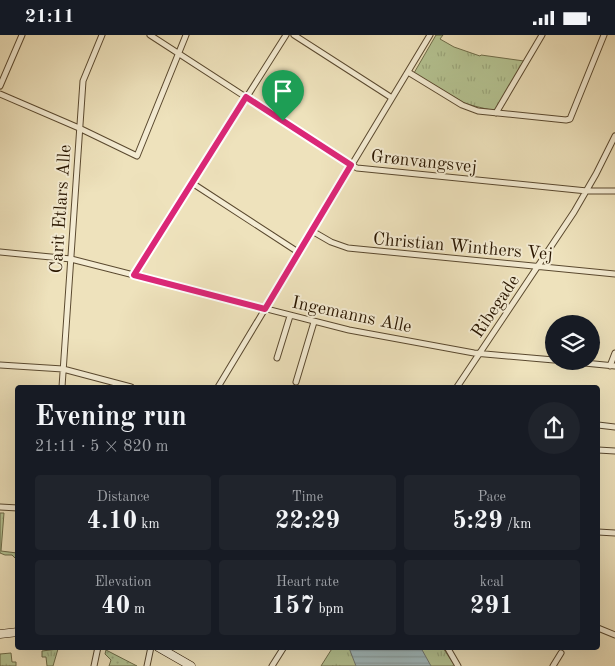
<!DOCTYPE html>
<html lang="en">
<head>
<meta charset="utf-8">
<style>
  body { margin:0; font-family:"Old Standard TT",serif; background:#20242c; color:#f1f3f6; height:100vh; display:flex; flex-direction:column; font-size:19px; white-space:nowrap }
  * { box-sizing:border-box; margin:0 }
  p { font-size:16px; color:#9ea1a6 }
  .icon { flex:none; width:28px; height:28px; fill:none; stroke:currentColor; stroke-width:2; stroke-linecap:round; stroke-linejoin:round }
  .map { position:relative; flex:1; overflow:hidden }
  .side { position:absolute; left:15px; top:350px; width:585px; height:265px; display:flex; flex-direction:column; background:#171b24; border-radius:5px; box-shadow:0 5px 20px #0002 }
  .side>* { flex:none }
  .buttons { position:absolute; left:545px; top:280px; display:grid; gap:10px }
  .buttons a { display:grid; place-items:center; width:55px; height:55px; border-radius:50%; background:#171b24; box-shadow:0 5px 20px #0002; font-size:25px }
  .pin { position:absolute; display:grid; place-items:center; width:42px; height:42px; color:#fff; margin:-51px -21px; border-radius:50% 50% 50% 0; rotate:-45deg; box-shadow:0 0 5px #0007 }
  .pin .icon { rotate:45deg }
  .round { display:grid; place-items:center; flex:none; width:52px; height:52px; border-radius:26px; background:#20242c }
  .overview { display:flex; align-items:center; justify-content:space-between; height:85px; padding:0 20px }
  h1 { font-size:28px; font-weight:700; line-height:38px }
  .figures { display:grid; grid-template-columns:repeat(3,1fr); gap:8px; height:85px; padding:5px 20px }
  .figures div { display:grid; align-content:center; border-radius:5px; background:#20242c; text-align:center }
  .figures b { font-size:25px; font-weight:700 }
  .figures small { font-size:14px; font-weight:400 }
  .figures p { font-size:14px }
  .status { display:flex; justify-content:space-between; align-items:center; height:35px; padding:0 25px; background:#171b24; direction:ltr }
  .status svg { height:14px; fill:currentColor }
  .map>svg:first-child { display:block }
  .grass { fill:url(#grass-dots); stroke:#6f6d4a }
  .forest { fill:url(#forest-firs); stroke:#6f6d4a }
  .park { fill:url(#park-tufts); stroke:#6f6d4a }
  .water { fill:url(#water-rules); stroke:#717871 }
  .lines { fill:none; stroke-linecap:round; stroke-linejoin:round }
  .street-casing { stroke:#5a492f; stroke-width:7 }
  .secondary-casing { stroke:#291600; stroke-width:9 }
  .street { stroke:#f4ecd3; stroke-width:5 }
  .secondary { stroke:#f4ecd3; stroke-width:8 }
  .route-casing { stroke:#fff; stroke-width:10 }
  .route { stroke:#db2777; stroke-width:6 }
  .labels { text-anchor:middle; stroke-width:4; stroke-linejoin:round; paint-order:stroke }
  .street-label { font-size:18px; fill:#291600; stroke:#f4ecd3 }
</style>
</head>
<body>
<div class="status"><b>21:11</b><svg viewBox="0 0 49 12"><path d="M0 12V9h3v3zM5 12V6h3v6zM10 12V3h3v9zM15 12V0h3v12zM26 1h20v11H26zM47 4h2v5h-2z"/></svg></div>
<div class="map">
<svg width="615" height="631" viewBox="0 0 615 631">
  <defs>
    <pattern id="grass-dots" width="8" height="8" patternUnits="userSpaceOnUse" patternTransform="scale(1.25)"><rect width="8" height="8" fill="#b5c493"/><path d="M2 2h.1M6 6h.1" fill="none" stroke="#9ca87d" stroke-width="1.8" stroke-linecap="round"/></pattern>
    <pattern id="forest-firs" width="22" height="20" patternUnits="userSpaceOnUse" patternTransform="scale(1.25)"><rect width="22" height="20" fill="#b5c493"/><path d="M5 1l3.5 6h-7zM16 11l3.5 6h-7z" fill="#9ca87d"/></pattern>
    <pattern id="park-tufts" width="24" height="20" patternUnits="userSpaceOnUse" patternTransform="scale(1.25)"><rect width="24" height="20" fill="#b5c493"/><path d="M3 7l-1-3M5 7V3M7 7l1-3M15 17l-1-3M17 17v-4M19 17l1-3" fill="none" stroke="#9ca87d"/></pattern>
    <pattern id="water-rules" width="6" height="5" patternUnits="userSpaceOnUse" patternTransform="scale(1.25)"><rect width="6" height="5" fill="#a1babd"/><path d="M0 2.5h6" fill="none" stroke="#8b9fa1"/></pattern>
  </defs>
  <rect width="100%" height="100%" fill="#eee2bc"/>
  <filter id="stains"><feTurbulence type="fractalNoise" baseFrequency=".004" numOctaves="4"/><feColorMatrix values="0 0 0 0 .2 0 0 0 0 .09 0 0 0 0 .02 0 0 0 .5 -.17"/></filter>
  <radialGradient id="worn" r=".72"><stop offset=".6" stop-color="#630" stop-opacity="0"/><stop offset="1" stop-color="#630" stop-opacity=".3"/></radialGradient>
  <path class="grass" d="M106 615 137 631H109L111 625 105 619Z"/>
  <path class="forest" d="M0 478H4L1 516 17 518V521L15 523 12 520H5L0 518Z"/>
  <path class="park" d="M436 0H443L440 4 454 12 480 21 481 20 524 26 495 76 466 69 414 38Z
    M333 612 443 613 455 631H321Z
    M58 614 53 631H47L46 622H42V616Z
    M11 618 12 627H16V631H0V619Z"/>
  <path class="water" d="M349 613H421L431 631H356Z"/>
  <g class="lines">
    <defs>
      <path id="street" d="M150 0 346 127 357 133 587 156H615
        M294 0 392 63
        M408 37 462 70 478 76 566 85 570 84 604 0
        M0 51 22 0
        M0 59 79 93 137 121 186 0
        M496 78 542 0
        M192 148 298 217
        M312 196 331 207 348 213 615 239
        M0 217 71 224 349 295 474 318 554 325
        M134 240 286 0
        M277 323 290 281
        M564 326 615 331
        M0 330 63 334 131 352
        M610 331 615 318
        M296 347 314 287
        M62 352 83 46 102 0
        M218 352 430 0
        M457 352 574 177 596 139 615 101
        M598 390 615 392
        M598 415 615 416
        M0 472 18 473
        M598 497 615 498
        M598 593 615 600
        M447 612 458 631
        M94 631 98 612
        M147 631 151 612
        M272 631 284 612
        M553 631 561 618"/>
      <path id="secondary" d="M0 599 18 597
        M158 612 191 631"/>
    </defs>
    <use href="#street" class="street-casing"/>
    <use href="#secondary" class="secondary-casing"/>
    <use href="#street" class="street"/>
    <use href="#secondary" class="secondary"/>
  </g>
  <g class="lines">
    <defs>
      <path id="route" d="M246 62 351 130 265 274 134 240Z"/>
    </defs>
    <use href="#route" class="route-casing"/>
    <use href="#route" class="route"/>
  </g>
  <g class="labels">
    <g class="street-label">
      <text transform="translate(424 126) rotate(6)" y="6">Grønvangsvej</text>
      <text transform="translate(60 174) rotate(-86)" y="6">Carit Etlars Alle</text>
      <text transform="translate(463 211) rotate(5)" y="6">Christian Winthers Vej</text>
      <text transform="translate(495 271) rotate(-56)" y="6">Ribegade</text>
      <text transform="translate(352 279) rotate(12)" y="6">Ingemanns Alle</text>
    </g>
  </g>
  <rect width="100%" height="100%" filter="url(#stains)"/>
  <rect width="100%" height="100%" fill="url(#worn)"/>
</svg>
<div class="buttons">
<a><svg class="icon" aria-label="layers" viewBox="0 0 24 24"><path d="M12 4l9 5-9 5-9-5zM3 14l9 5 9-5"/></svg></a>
</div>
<div class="pin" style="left:283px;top:86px;background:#1e9e55"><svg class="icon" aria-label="arrive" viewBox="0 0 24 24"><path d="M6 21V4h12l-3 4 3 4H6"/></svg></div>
<section class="side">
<div class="overview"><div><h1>Evening run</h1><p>21:11 · 5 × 820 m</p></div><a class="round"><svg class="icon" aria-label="share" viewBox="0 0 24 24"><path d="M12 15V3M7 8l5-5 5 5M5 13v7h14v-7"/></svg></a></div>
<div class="figures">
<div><p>Distance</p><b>4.10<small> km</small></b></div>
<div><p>Time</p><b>22:29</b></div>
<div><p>Pace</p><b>5:29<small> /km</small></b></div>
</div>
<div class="figures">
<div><p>Elevation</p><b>40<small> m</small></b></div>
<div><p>Heart rate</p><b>157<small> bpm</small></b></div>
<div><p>kcal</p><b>291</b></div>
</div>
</section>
</div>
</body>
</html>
